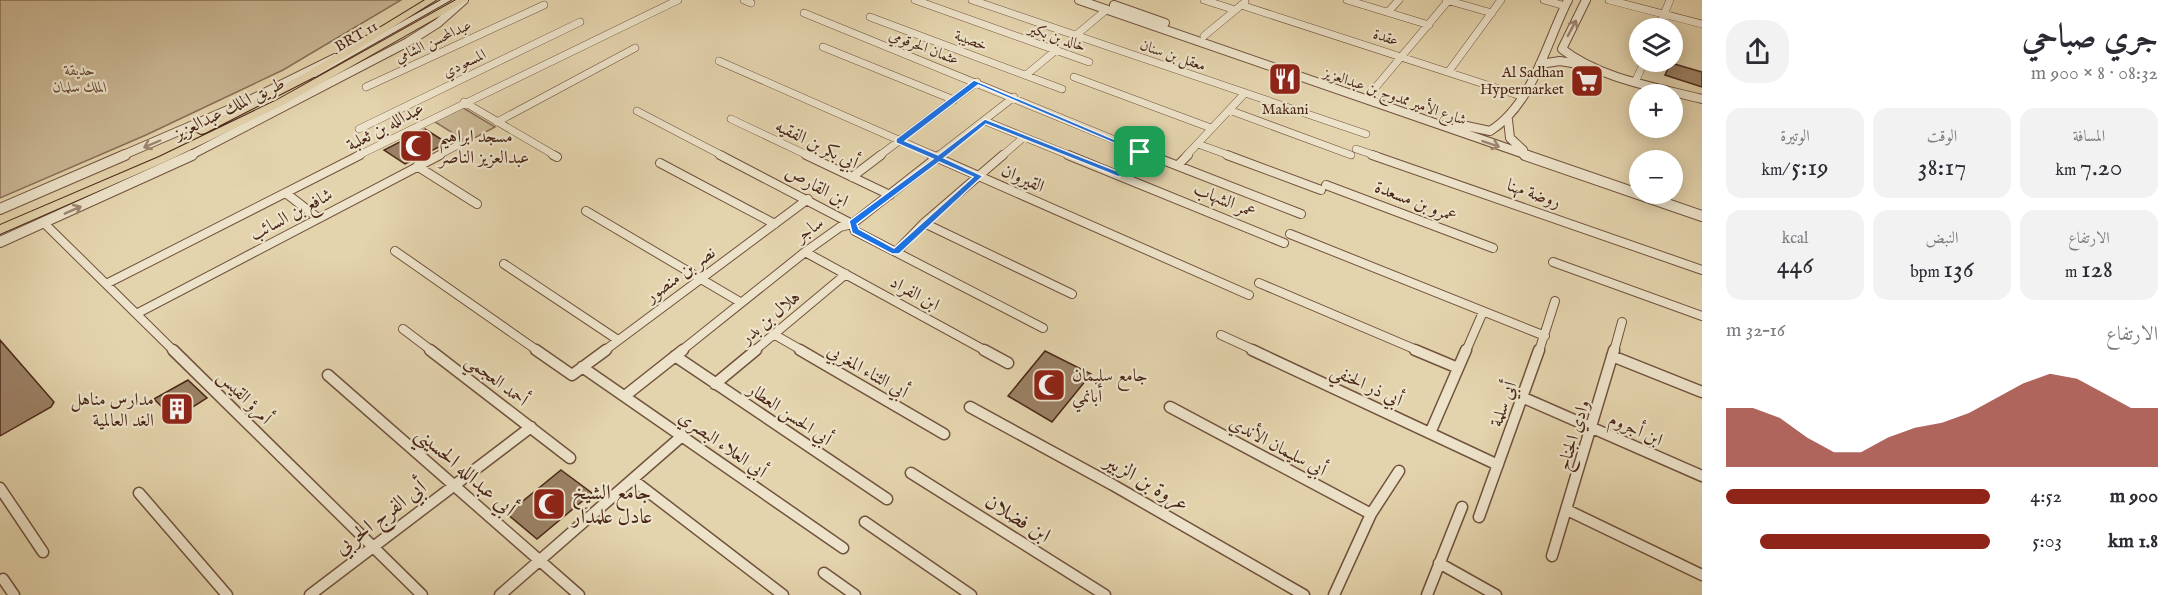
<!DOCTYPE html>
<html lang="ar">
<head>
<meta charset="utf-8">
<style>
  body { margin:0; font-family:"IM FELL English",Amiri,serif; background:#f2f2f3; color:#2b2b33; direction:rtl; height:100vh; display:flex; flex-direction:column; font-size:22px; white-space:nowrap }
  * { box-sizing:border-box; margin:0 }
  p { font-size:20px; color:#7c7c81 }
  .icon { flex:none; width:33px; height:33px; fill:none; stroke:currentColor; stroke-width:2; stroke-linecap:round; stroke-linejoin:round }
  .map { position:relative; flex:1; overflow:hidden; direction:ltr }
  .side { display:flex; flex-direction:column; background:#fff; width:480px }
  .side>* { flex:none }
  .controls { position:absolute; left:1629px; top:18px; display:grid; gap:12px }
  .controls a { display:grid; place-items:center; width:54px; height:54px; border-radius:50%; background:#fff; box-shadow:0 3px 15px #0003; font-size:30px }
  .pin { position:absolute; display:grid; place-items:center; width:51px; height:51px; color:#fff; margin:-26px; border-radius:12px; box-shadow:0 3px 9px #0006 }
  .round { display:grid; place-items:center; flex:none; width:63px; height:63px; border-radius:24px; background:#f2f2f3 }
  .head { display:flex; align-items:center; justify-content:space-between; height:102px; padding:0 24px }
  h1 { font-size:33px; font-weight:600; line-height:45px }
  .metrics { display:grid; grid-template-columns:repeat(3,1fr); gap:9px; height:102px; padding:6px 24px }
  .metrics div { display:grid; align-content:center; border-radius:15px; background:#f2f2f3; text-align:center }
  .metrics b { font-size:26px; font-weight:600 }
  .metrics small { font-size:16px; font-weight:400 }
  .metrics p { font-size:16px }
  .chart { height:168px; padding:12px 24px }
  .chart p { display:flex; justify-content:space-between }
  .chart svg { width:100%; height:108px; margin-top:6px; fill:#8f2418; opacity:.7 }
  ul { padding:0 24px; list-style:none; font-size:20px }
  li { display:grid; grid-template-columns:96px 72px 1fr; align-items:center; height:45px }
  li i { height:15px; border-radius:8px; background:#8f2418 }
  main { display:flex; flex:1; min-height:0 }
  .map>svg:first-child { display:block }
  .green { fill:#cab794; stroke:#8a6f56; stroke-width:1.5 }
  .building { fill:#9b8165; stroke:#4b2718; stroke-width:1.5 }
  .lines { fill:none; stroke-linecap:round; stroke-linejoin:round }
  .minor-far2-casing { stroke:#71523d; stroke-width:8 }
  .minor-far1-casing { stroke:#71523d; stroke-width:10 }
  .minor-casing { stroke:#71523d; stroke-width:13 }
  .tertiary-far1-casing { stroke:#71523d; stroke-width:10 }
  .tertiary-casing { stroke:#71523d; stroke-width:12 }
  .secondary-casing { stroke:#4b2718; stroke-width:2 }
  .primary-casing { stroke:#4b2718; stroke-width:2 }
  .minor-far2 { stroke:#ede3ca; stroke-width:7 }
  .minor-far1 { stroke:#ede3ca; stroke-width:8 }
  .minor { stroke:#ede3ca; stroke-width:10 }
  .tertiary-far1 { stroke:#ede3ca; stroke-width:8 }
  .tertiary { stroke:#ede3ca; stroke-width:10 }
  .secondary { fill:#ede3ca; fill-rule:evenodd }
  .primary { fill:#e4d4ad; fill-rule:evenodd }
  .oneway { stroke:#9c8571 }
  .route { fill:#1a73e8; stroke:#fff; stroke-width:1.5; fill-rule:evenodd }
  .labels { text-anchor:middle; stroke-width:4.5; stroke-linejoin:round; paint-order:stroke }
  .far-street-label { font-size:15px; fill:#4b2718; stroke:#ede3ca }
  .far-park-label { font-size:15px; font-style:italic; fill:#644431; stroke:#ede3ca }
  .far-poi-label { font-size:15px; fill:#4b2718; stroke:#ede3ca; text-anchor:end }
  .street-label { font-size:18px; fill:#4b2718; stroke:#ede3ca }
  .poi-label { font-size:18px; fill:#4b2718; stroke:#ede3ca; text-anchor:start }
  .near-street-label { font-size:21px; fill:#4b2718; stroke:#ede3ca }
  .near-poi-label { font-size:21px; fill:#4b2718; stroke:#ede3ca; text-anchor:start }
</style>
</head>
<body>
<main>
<section class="side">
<div class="head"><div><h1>جري صباحي</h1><p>08:32 · 8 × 900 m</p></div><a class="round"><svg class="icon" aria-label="share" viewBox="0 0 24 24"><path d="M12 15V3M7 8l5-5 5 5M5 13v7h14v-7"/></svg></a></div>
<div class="metrics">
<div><p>المسافة</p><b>7.20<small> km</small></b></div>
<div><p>الوقت</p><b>38:17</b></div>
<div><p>الوتيرة</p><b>5:19<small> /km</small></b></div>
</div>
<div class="metrics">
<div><p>الارتفاع</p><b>128<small> m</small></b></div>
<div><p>النبض</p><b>136<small> bpm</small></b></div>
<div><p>kcal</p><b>446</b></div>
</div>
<div class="chart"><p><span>الارتفاع</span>16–32 m</p>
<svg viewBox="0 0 160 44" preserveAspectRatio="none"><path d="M0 44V20L10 20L20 24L30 32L40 38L50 38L60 32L70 28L80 26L90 22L100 16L110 10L120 6L130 8L140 14L150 20L160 20V44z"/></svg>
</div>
<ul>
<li><b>900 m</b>4:52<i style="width:100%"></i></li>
<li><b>1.8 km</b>5:03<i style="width:87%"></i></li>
</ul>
</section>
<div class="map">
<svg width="1702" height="595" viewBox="0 0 1702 595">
  <rect width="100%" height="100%" fill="#e4d4ad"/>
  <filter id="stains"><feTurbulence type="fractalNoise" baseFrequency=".00333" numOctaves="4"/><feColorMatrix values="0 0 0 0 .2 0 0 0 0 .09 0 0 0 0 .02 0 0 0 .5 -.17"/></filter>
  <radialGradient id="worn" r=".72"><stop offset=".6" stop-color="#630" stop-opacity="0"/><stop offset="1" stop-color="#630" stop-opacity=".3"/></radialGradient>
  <path class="green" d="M0 0H401L283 70 146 135 0 198Z
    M460 106 495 127 467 142 432 120Z"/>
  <path class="building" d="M1671 63 1702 72V87L1665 75Z
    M425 129 447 143 405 164 384 150Z
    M0 340 54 402 51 407 0 436Z
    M1045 351 1091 374 1052 422 1008 396Z
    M188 380 207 398 174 419 154 399Z
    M561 470 592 493 537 539 507 514Z"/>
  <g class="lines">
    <defs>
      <path id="minor-far2" d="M744 0 751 3
        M915 0 1089 62
        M972 0 1366 134
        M1204 0 1232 9
        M1347 0 1429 25
        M1446 0 1492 13
        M1544 0 1565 6
        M1609 0 1702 24
        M1241 5 1521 96
        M1388 12 1399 0
        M804 13 1154 156
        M870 17 1062 89
        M1658 28 1670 0
        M1075 36 1106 10
        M1204 36 1245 2
        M823 47 954 100
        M719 61 935 156
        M1449 71 1501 0
        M1026 75 1055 51
        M1074 77 1211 128
        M1636 80 1644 62
        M366 87 544 5
        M1370 94 1448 1
        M464 102 556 156
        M1229 110 1351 155
        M637 111 723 156
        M731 119 809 156
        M985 121 1071 156
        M497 122 635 48
        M359 129 580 22
        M1198 144 1231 156
        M1356 149 1377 156
        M357 156 678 0
        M437 156 460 144
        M879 156 977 82
        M938 156 1014 97
        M1002 156 1024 137
        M1136 156 1140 152
        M1186 156 1245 93"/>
      <path id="minor-far1" d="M553 155 557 157
        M720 155 852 224 855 231 1043 328
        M806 155 890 195
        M931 155 1249 295
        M1068 155 1284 243
        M1150 155 1301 214
        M1227 155 1321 190
        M1372 155 1702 270
        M660 163 775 224
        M1178 165 1188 155
        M417 166 477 204
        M1119 175 1137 155
        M852 177 881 155
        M1326 185 1493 248
        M287 194 318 218
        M586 211 740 302
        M44 223 174 351
        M924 223 1072 294
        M1290 234 1545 336
        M395 251 538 351
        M805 252 986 351
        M896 252 924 223 1003 155
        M1553 262 1702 316
        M504 264 618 340
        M108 283 360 155
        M1259 283 1419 351
        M138 313 440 155
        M403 329 432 351
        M775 335 803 351
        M1221 335 1256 351
        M604 351 808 199
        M681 351 805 252 840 227 852 224 940 155
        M754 351 846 274
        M1466 351 1483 312
        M1539 351 1555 301
        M1614 351 1622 322"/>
      <path id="minor" d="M173 350 422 595
        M430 350 570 458
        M536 350 572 375 606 350
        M800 350 944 434
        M984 350 1008 363
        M1252 350 1498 465
        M1415 350 1458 368
        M675 356 887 499
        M1612 356 1702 392
        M582 367 843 548
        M328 375 579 595
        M715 384 756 350
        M626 395 683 350
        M1524 398 1702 476
        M970 407 1113 485 1304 595
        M1170 407 1371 514
        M1430 433 1466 350
        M911 473 1105 595
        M633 480 783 595
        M0 488 43 552
        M139 493 227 595
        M1567 510 1702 575
        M1479 517 1539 350
        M865 522 971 595
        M1552 556 1614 350
        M1439 563 1496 595
        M824 573 855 595
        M3 579 14 595
        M310 595 531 427
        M500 595 682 436
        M1334 595 1371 514 1399 471
        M1427 595 1462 507"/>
      <path id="tertiary-far1" d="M1079 0 1530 156
        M1586 0 1562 49C1600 79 1656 87 1702 99
        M1114 5 1165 23
        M1540 64 1560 61 1578 64
        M1508 120 1510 138 1523 150
        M1457 124 1490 131C1533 104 1546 43 1568 0
        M121 156 244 103 335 58
        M189 156 408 42 438 23 464 0"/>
      <path id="tertiary" d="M1525 155 1702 216
        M0 209 125 155
        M0 242 192 155"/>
      <path id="secondary" d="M441 0H451L315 77H309L307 75Z"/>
      <path id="primary" d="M425 0H436L312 78 205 133 201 134 195 131 304 74Z
        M456 0H468L285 104 167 161 0 234V225L159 157 277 100Z"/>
    </defs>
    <use href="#minor-far2" class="minor-far2-casing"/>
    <use href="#minor-far1" class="minor-far1-casing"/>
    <use href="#minor" class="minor-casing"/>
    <use href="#tertiary-far1" class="tertiary-far1-casing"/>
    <use href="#tertiary" class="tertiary-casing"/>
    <use href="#secondary" class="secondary-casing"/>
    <use href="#primary" class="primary-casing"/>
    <use href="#minor-far2" class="minor-far2"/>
    <use href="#minor-far1" class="minor-far1"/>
    <use href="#minor" class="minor"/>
    <use href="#tertiary-far1" class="tertiary-far1"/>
    <use href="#tertiary" class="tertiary"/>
    <use href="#secondary" class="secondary"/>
    <use href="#primary" class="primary"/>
  </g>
  <defs><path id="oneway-shaft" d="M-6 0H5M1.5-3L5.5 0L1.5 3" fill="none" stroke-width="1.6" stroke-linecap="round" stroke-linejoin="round" transform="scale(1.5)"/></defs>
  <g class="oneway">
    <use href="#oneway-shaft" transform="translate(1572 28) rotate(-62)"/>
    <use href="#oneway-shaft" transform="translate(152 144) rotate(157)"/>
    <use href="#oneway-shaft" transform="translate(1491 144) rotate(19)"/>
    <use href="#oneway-shaft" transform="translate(73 210) rotate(-24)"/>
  </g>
  <path class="route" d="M974 80 1144 152 1119 177 986 124 944 158 983 176 899 254H892L852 233 849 221 933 159 896 143V139ZM978 85 1135 152 1117 171 985 119 938 155 905 141ZM939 162 973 177 894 248 859 229 857 224Z"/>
  <defs>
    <symbol id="restaurant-square" viewBox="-11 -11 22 22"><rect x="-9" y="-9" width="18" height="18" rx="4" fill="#8f2418" stroke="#ede3ca"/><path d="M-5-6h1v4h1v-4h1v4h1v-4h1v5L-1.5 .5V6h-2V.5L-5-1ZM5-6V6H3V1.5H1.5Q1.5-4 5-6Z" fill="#fff"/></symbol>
    <symbol id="supermarket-square" viewBox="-11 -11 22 22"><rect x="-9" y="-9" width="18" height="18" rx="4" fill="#8f2418" stroke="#ede3ca"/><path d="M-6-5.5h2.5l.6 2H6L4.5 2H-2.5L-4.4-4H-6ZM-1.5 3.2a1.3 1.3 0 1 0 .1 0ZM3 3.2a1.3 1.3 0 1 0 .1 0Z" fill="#fff"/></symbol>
    <symbol id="mosque-square" viewBox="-11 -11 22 22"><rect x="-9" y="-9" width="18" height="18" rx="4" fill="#8f2418" stroke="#ede3ca"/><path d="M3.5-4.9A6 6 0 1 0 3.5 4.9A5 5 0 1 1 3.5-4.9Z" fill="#fff"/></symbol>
    <symbol id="building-square" viewBox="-11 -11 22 22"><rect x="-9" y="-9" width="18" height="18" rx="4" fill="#8f2418" stroke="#ede3ca"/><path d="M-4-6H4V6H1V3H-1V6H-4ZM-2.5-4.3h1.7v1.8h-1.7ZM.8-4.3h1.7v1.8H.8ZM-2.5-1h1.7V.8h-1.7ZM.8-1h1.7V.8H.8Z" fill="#fff"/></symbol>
  </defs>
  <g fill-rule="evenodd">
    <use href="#restaurant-square" x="1266" y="60" width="38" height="38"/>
    <use href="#supermarket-square" x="1568" y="62" width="38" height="38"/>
    <use href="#mosque-square" x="397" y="127" width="38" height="38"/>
    <use href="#mosque-square" x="1030" y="366" width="38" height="38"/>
    <use href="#building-square" x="158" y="390" width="38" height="38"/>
    <use href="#mosque-square" x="530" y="485" width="38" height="38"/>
  </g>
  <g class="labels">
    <g class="far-street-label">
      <text transform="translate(356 36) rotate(-30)" y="5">BRT 11</text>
      <text transform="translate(1057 37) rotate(19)" y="5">خالد بن بكير</text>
      <text transform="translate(1386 37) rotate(18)" y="5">عقدة</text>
      <text transform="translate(971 40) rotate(21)" y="5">خصيبة</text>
      <text transform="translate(433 41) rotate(-25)" y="5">عبدالمحسن الشامي</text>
      <text transform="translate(924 47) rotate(21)" y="5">عثمان الحرقومي</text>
      <text transform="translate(1173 55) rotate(19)" y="5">معقل بن سنان</text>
      <text transform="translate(464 63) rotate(-26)" y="5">المسعودي</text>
      <text transform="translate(1395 96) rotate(19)" y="5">شارع الأمير ممدوح بن عبدالعزيز</text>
    </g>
    <g class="far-park-label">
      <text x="80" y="75">حديقة<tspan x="80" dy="17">الملك سلمان</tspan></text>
    </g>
    <g class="far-poi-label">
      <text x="1564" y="77">Al Sadhan<tspan x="1564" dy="17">Hypermarket</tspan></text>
      <text x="1285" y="114" text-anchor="middle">Makani</text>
    </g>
    <g class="street-label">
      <text transform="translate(229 108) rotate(-26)" y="6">طريق الملك عبدالعزيز</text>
      <text transform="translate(385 126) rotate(-28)" y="6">عبدالله بن ثعلبة</text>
      <text transform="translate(817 144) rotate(26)" y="6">أبي بكر بن الفقيه</text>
      <text transform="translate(1023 178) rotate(24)" y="6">القيروان</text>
      <text transform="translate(817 186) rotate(28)" y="6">ابن القارص</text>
      <text transform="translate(1534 193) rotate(19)" y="6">روضة مهنا</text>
      <text transform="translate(1225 200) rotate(22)" y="6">عمر الشهاب</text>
      <text transform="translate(1416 201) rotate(21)" y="6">عمرو بن مسعدة</text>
      <text transform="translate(291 214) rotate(-28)" y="6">شافع بن السائب</text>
      <text transform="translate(809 229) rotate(-36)" y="6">ساجر</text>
      <text transform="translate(680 274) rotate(-36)" y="6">نصر بن منصور</text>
      <text transform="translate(915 293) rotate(29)" y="6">ابن الفراد</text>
      <text transform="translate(770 317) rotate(-40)" y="6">هلال بن بدر</text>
      <text transform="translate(868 371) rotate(30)" y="6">أبي الثناء المغربي</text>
      <text transform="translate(497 380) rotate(37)" y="6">أحمد العجمي</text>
      <text transform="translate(1367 385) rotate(25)" y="6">أبي ذر الحنفي</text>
      <text transform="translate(245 397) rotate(45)" y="6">أمرؤ القيس</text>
      <text transform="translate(1503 404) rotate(-70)" y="6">أبي سلمة</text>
      <text transform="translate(790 414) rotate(34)" y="6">أبي الحسن العطار</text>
      <text transform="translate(1636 429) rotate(24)" y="6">ابن أجروم</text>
      <text transform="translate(1573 435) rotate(-73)" y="6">وادي الجناح</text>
      <text transform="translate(723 444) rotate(35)" y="6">أبي العلاء البصري</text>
      <text transform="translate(1278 446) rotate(28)" y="6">أبي سليمان الأندي</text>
    </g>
    <g class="poi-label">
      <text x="439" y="142">مسجد ابراهيم<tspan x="439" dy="21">عبدالعزيز الناصر</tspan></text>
      <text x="1072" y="381">جامع سليمان<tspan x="1072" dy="21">أبانمي</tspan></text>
      <text x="154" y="405" text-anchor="end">مدارس مناهل<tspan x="154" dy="21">الغد العالمية</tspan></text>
    </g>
    <g class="near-street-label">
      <text transform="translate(466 471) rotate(41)" y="7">أبي عبدالله الحسيني</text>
      <text transform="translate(1147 482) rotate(30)" y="7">عروة بن الزبير</text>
      <text transform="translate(380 517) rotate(-37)" y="7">أبي الفرج الحربي</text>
      <text transform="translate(1018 518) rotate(32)" y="7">ابن فضلان</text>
    </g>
    <g class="near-poi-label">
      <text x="572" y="499">جامع الشيخ<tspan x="572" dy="24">عادل علمدار</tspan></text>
    </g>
  </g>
  <rect width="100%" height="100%" filter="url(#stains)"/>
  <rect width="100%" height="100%" fill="url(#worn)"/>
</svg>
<div class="controls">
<a><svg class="icon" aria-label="layers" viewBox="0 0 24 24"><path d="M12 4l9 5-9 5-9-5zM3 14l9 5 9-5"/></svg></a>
<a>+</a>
<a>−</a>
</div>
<div class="pin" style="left:1140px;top:152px;background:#1e9e55"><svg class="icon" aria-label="arrive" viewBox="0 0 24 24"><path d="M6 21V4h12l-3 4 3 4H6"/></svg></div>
</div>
</main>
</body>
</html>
